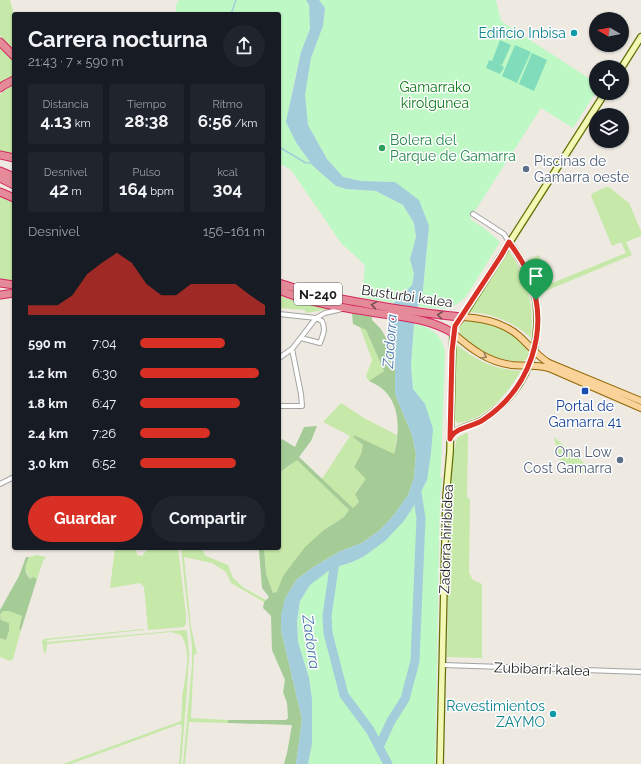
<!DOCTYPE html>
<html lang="es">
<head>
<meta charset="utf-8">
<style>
  body { margin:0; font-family:Raleway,sans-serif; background:#20242c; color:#f1f3f6; height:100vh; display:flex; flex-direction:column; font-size:15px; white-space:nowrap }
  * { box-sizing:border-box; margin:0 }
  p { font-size:13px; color:#9ea1a6 }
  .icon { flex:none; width:22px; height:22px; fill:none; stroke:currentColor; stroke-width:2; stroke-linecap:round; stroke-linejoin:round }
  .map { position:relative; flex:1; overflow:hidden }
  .drawer { position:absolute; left:12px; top:12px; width:269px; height:538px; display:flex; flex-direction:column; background:#171b24; border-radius:4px; box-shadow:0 1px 3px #0004 }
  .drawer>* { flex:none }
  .needle { width:26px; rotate:279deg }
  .buttons { position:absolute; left:589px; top:12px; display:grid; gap:8px }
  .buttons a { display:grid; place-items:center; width:40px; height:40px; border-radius:50%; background:#171b24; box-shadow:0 1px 3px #0004; font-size:20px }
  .pin { position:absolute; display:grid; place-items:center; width:34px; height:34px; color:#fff; margin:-41px -17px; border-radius:50% 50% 50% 0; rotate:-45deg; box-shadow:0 0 4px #0007 }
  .pin .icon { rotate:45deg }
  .round { display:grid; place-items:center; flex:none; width:42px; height:42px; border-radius:21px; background:#20242c }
  .headline { display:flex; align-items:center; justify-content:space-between; height:68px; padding:0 16px }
  h1 { font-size:22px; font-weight:700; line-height:30px }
  .figures { display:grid; grid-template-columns:repeat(3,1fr); gap:6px; height:68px; padding:4px 16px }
  .figures div { display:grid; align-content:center; border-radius:4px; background:#20242c; text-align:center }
  .figures b { font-size:17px; font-weight:700 }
  .figures small { font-size:11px; font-weight:400 }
  .figures p { font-size:11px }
  .chart { height:112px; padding:8px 16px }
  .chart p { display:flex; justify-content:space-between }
  .chart svg { width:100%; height:72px; margin-top:4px; fill:#d93025; opacity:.7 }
  .primary-button { display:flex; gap:8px; margin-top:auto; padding:8px 16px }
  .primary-button a { flex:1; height:46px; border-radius:24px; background:#d93025; color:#fff; font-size:16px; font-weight:700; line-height:46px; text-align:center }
  .primary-button a+a { background:#20242c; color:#f1f3f6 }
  ul { padding:0 16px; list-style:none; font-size:13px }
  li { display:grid; grid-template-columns:64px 48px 1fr; align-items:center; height:30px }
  li i { height:10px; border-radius:5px; background:#d93025 }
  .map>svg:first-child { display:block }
  .grass { fill:#c6e8a8 }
  .forest { fill:#a5cc97 }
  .park { fill:#bef8c4 }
  .pitch { fill:#80dcbb }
  .water { fill:#a3cddb }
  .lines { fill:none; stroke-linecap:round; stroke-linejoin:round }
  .stream { stroke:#a3cddb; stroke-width:1.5 }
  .river { stroke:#a3cddb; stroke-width:9 }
  .street-casing { stroke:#a3a3a3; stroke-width:6 }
  .secondary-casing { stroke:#627006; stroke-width:8 }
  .primary-casing { stroke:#926602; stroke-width:8 }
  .highway-casing { stroke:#d4265d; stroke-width:9 }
  .street { stroke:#fff; stroke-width:4 }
  .secondary { stroke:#f3f8b5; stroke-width:5.5 }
  .primary { stroke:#fad39a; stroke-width:6 }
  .highway { stroke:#e58a98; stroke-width:7 }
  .oneway { stroke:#764e54 }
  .oneway2 { stroke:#968161 }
  .route-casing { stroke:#fff; stroke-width:8 }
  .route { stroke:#d93025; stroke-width:5 }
  .culture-dot { fill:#0f9aa8; stroke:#fff; stroke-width:1.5 }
  .leisure-dot { fill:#2e9e5b; stroke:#fff; stroke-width:1.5 }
  .service-dot { fill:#5c6f8a; stroke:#fff; stroke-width:1.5 }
  .transit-dot { fill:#1a4fb4; stroke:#fff; stroke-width:1.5 }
  .labels { text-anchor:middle; stroke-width:3; stroke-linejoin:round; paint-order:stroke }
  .shield { fill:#fff; stroke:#606060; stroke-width:1 }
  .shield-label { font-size:13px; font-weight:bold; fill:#1c1c1c }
  .culture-label { font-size:14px; fill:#0d838f; stroke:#fff; text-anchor:end }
  .park-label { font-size:14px; fill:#0d7818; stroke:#fff }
  .leisure-label { font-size:14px; fill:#27864d; stroke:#fff; text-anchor:start }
  .service-label { font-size:14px; fill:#4e5e75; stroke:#fff; text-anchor:start }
  .street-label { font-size:14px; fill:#1c1c1c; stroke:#fff }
  .transit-label { font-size:14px; fill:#164399; stroke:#fff }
  .water-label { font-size:15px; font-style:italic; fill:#4b78aa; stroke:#fff }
</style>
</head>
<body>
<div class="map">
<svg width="641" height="764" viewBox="0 0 641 764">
  <rect width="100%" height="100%" fill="#eeeae2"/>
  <path class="grass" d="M0 0H10L14 14V52L8 47 0 35Z
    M0 47 8 55 14 59V77L0 85Z
    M14 84V155L0 151V95L5 89Z
    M606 187H609L629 203 641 231V236L626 242 632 255 541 293 540 288 626 253 621 242 612 246 592 198 591 194Z
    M0 197 14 203V281L0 279Z
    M509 251C528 279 534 304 531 338 513 322 493 313 468 312Z
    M539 255 547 275 542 277 544 282 538 284 528 260Z
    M279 295 289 299 329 309 306 313 305 310 279 308Z
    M465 320C487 320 508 330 523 344 527 349 530 352 528 358 524 362 520 361 514 361 493 359 473 349 460 333L459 326 462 322Z
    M360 327 366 330 384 371 369 381 366 376 372 360Z
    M455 343C476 361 493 369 521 371 507 394 486 419 458 423L453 418Z
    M341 403 364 418 397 435 394 455 354 435 353 437 363 445 361 454 354 467 367 479 355 493 359 502 353 508 322 479 350 436 323 422Z
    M466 433H468L467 497 470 499 469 573 473 580 482 584V658L447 657 450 498 453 449H455L457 438Z
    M554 437 597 474H570L559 459Z
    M296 459 349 510 344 517 324 530 283 576 278 592 273 593 266 574 264 548H279V473L291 465Z
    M115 548H136L137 555 142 556 147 550V548H178L186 615V624L184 627 148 630 144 587 140 583 110 588Z
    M181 548H201L206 556 228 565 233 578 244 588 266 600 264 602 231 583 226 572 212 563 184 557 191 627 197 654H194L191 718 228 720V723L189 722 185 764H183L192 665V646L185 588Z
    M37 555 46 557 43 561 37 579 33 577 30 579 25 568 29 557Z
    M3 611H9L22 616 19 629 21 630 13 659 10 661 0 657V638L6 640 9 631V623L1 620 0 615Z
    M143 629 144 630 47 640V642L184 630 187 631 189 654 187 690 181 764H179L182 726 180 724 71 764H63L181 721C182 714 182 706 182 699 184 679 193 653 181 635L171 632 47 644 46 653H44L42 641 44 639Z"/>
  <path class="forest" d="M352 313 372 317V320L381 329 391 347 395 363V394L412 435 416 454 414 478 408 495 394 515 380 530 362 543 341 551 315 566 296 580 285 599 281 630 302 719 296 764H284L287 753 292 725 228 723V720H286L288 718 287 703 283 692 285 680 272 650 271 616 263 608 264 602 269 597 262 588 259 550 258 548H264L266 574 273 593 277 592 283 576 305 547 324 530 344 517 349 510 297 460 279 473V443L282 439 295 447 304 427 317 426 311 441 299 457 353 508 359 502 355 494 366 479 354 467 361 454 363 445 353 437 354 435 394 454C400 432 401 402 380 387 377 385 373 383 369 381L384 371 366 330 353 324Z
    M26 557H29C25 568 23 569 30 579L33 577 37 579 21 630 19 629 22 616 9 611H3L0 615 1 620 9 623V631L6 640 0 638V610L19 576Z"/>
  <path class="park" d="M179 0H306L309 5 310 29 301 52 291 96 297 144 313 166 336 186 346 189 376 191 403 205 414 223 416 237 410 259 414 274 412 285 395 303 359 297 363 288 365 265 341 243 291 170 279 163V14H176V5Z
    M319 0H496L501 21 596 83V92L573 128 541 108 473 214 470 219 485 229 500 242 467 295C451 313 439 309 418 306L422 300 429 226 395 182 361 181 343 177 327 159 308 125 305 95 311 58 323 26 325 9Z
    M414 324C431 327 440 333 445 351L441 468 440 477 442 478 440 497 435 764H308L312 744V699L309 678 298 642 297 621 300 601 310 585 315 580 331 569 352 562 363 557 402 522 412 509 427 480 425 404 413 389 411 365Z"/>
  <path class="pitch" d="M500 40 511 45 502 65 499 64 504 67 500 74 486 68 489 60 492 61Z
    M515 45 531 52 517 83 502 76Z
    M532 53 547 60 534 91 519 84Z"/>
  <path class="water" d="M306 0H319L325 8 323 26 311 58 305 95 308 125 327 159 343 177 361 181 395 182 419 200 429 226 422 300 418 306 414 324 411 365 413 389 425 404 433 429 431 453 427 480 412 509 403 522 385 541 363 557 352 562 331 569 310 585 300 601 297 621 298 642 309 678 312 699V744L308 764H296L302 719 281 630V615L285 599 296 580 315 566 341 551 362 543 380 530 394 515 408 495 414 478 416 454 412 435 395 394V363L389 330 388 309 412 285 414 274 410 259 416 237 414 223 403 205 376 191 346 189 336 186 313 166 297 144 286 122 301 52 310 29 309 5Z"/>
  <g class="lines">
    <path class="stream" d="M231 14 236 0
      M279 147 306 163H311"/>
    <path class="river" d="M335 561 327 616 328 633 344 695 370 730 388 764
      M379 747 391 721 405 699 415 661 421 518 416 487"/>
    <defs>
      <path id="street" d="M473 214 504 234 509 242
        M279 314 316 318 322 321C326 329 323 335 320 343L301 338
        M279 358 292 349 316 318 325 313 342 309
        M279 406H302L301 394 292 349
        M0 484 14 477
        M443 665 641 672"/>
      <path id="secondary" d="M622 67 641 37
        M509 242C536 279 542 305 534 351
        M462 317 605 93
        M450 439C455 427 474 426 484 419 503 406 521 387 529 365
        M440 764 446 497 450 452 453 333"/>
      <path id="primary" d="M529 365 534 351
        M641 401 549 363C537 356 529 345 519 336 503 322 482 318 462 317L455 326 453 333C471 349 488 362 512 365 525 366 537 365 549 368L641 408"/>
      <path id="highway" d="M0 42 14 56
        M0 88 4 85 14 80
        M0 155 14 158
        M0 171 14 177
        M0 178 14 185
        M0 192 14 198
        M0 283 14 285
        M279 283C314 295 350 301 386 307 411 311 436 315 462 317
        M279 290C310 303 344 308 377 313 404 317 430 319 453 333
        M0 295 14 293"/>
    </defs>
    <use href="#street" class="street-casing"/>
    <use href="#secondary" class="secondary-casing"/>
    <use href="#primary" class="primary-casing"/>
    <use href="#highway" class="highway-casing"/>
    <use href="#street" class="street"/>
    <use href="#secondary" class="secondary"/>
    <use href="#primary" class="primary"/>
    <use href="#highway" class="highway"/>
  </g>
  <defs><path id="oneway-chevron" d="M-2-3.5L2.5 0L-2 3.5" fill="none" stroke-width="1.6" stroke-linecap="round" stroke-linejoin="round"/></defs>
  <g class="oneway">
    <use href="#oneway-chevron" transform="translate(374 305) rotate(-171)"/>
    <use href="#oneway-chevron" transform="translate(440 315) rotate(-173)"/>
  </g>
  <use class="oneway2" href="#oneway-chevron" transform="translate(484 356) rotate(27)"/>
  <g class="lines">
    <defs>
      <path id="route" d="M509 242C517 253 525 265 530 278 550 331 530 389 483 420 473 427 455 427 450 439L452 351 455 326 501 256Z"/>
    </defs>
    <use href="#route" class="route-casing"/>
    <use href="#route" class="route"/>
  </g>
  <g class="culture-dot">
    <circle cx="574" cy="33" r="4"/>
    <circle cx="553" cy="714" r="4"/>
  </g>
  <circle class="leisure-dot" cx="382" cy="148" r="4"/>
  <g class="service-dot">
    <circle cx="526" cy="169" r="4"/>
    <circle cx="620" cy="460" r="4"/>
  </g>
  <rect class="transit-dot" x="581" y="387" width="8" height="8" rx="2"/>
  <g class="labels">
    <rect class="shield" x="294" y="283" width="48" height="22" rx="3"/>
    <g class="shield-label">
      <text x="318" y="299">N-240</text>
    </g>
    <g class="culture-label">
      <text x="566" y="38">Edificio Inbisa</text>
      <text x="545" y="711">Revestimientos<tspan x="545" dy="16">ZAYMO</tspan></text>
    </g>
    <g class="park-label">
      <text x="435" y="92">Gamarrako<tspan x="435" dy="16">kirolgunea</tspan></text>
    </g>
    <g class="leisure-label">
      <text x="390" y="145">Bolera del<tspan x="390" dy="16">Parque de Gamarra</tspan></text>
    </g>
    <g class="service-label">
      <text x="534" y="166">Piscinas de<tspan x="534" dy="16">Gamarra oeste</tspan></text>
      <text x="612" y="457" text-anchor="end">Ona Low<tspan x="612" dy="16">Cost Gamarra</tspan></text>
    </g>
    <g class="street-label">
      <text transform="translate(407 296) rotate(8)" y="5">Busturbi kalea</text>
      <text transform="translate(446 539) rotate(-88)" y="5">Zadorra hiribidea</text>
      <text transform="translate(542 669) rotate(2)" y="5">Zubibarri kalea</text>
    </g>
    <g class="transit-label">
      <text x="585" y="411">Portal de<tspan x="585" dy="16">Gamarra 41</tspan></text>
    </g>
    <g class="water-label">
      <text transform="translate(390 341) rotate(-86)" y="5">Zadorra</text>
      <text transform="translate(311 642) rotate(82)" y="5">Zadorra</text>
    </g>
  </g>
</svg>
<div class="buttons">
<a><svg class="needle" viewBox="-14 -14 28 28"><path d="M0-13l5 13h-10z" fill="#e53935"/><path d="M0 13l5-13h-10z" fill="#9ea1a6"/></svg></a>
<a><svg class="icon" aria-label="locate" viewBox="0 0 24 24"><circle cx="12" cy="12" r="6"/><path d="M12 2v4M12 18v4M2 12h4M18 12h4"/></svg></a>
<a><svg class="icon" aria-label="layers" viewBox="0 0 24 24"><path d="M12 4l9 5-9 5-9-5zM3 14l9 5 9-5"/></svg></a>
</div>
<div class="pin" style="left:536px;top:300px;background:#1e9e55"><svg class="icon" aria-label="arrive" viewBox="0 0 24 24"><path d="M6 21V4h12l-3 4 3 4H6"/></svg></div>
<section class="drawer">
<div class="headline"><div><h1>Carrera nocturna</h1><p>21:43 · 7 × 590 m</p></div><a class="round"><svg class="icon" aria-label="share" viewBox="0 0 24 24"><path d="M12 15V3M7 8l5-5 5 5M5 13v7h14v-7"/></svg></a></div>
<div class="figures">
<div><p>Distancia</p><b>4.13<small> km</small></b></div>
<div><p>Tiempo</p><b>28:38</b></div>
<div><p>Ritmo</p><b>6:56<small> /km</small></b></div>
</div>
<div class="figures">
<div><p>Desnivel</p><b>42<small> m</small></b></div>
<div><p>Pulso</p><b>164<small> bpm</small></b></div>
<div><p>kcal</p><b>304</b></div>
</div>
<div class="chart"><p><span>Desnivel</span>156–161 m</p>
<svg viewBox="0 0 160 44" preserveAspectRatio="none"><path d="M0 44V38L10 38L20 38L30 32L40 19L50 12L60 6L70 12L80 25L90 32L100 32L110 25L120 25L130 25L140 25L150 32L160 38V44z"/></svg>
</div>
<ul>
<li><b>590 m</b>7:04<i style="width:68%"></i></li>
<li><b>1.2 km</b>6:30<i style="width:95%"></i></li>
<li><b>1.8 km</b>6:47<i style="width:80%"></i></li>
<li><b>2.4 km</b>7:26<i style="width:56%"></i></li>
<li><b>3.0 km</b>6:52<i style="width:77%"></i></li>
</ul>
<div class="primary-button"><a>Guardar</a><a>Compartir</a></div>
</section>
</div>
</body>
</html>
